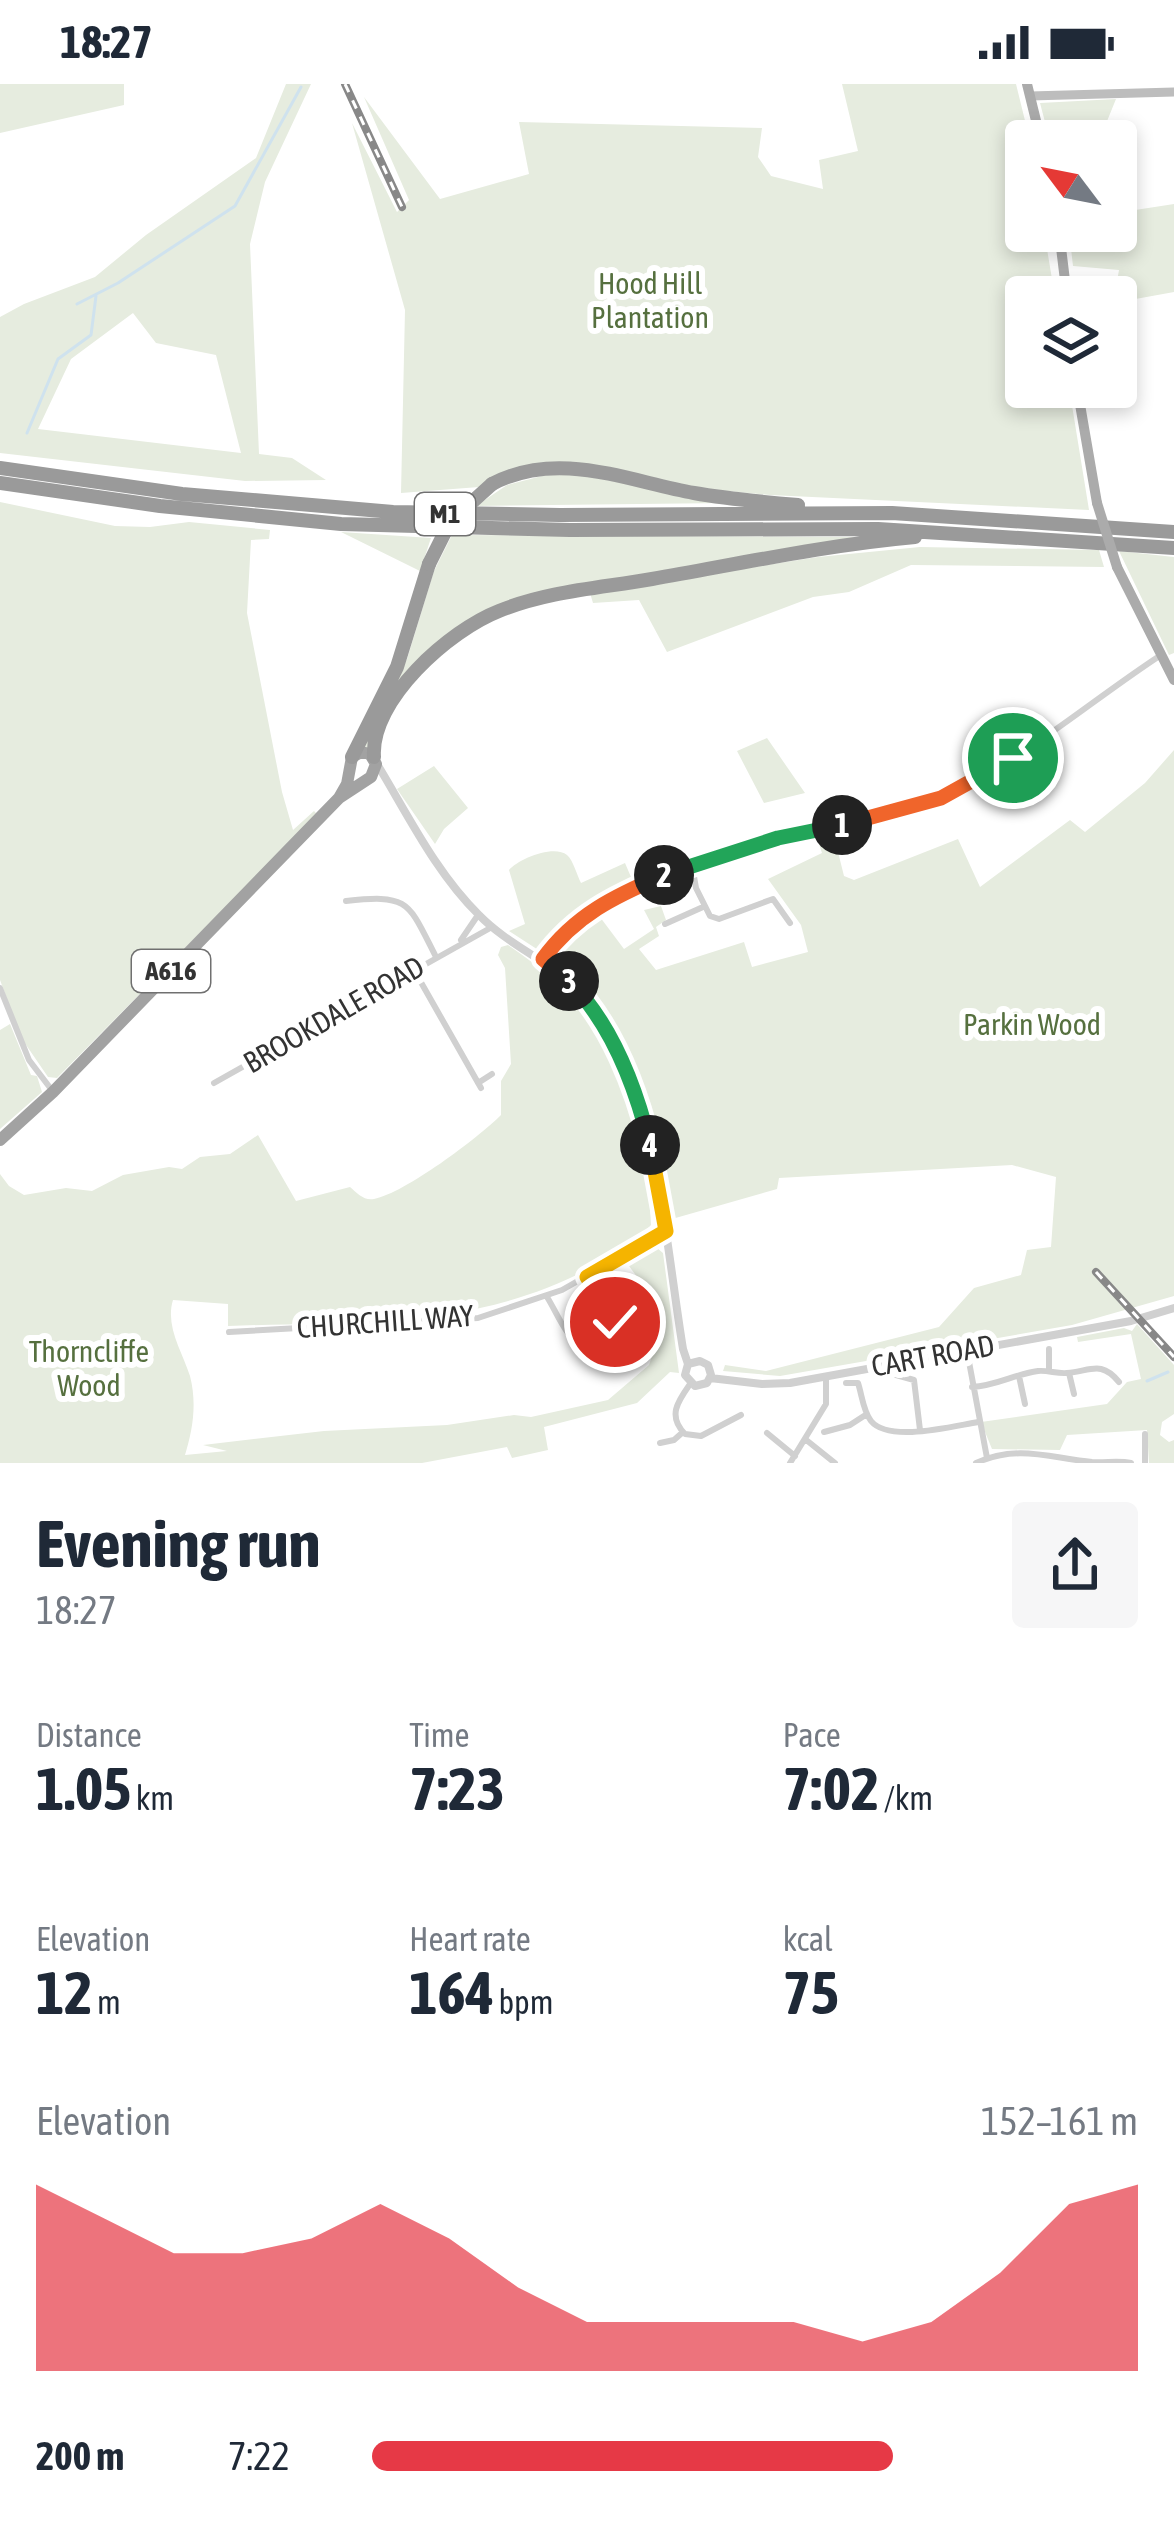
<!DOCTYPE html>
<html lang="en">
<head>
<meta charset="utf-8">
<style>
  body { margin:0; font-family:"Asap Condensed",sans-serif; background:#f6f6f7; color:#1f2937; height:100vh; display:flex; flex-direction:column; font-size:45px; white-space:nowrap }
  * { box-sizing:border-box; margin:0 }
  p { font-size:39px; color:#747a83 }
  .icon { flex:none; width:66px; height:66px; fill:none; stroke:currentColor; stroke-width:2; stroke-linecap:round; stroke-linejoin:round }
  .map { position:relative; height:1379px; overflow:hidden }
  .side { display:flex; flex-direction:column; background:#fff; flex:1 }
  .side>* { flex:none }
  .needle { width:78px; rotate:302deg }
  .fabs { position:absolute; left:1005px; top:36px; display:grid; gap:24px }
  .fabs a { display:grid; place-items:center; width:132px; height:132px; border-radius:12px; background:#fff; box-shadow:0 6px 18px #0003; font-size:60px }
  .pin { position:absolute; display:grid; place-items:center; width:102px; height:102px; color:#fff; margin:-51px; border:6px solid #fff; border-radius:50%; box-shadow:0 3px 12px #0007 }
  .km { position:absolute; width:60px; height:60px; margin:-30px; border-radius:50%; background:#222; color:#fff; font-size:33px; line-height:60px; text-align:center }
  .round { display:grid; place-items:center; flex:none; width:126px; height:126px; border-radius:12px; background:#f6f6f7 }
  .head { display:flex; align-items:center; justify-content:space-between; height:204px; padding:0 36px }
  h1 { font-size:66px; font-weight:700; line-height:90px }
  .figures { display:grid; grid-template-columns:repeat(3,1fr); gap:18px; height:204px; padding:12px 36px }
  .figures div { display:grid; align-content:center }
  .figures b { font-size:60px; font-weight:700 }
  .figures small { font-size:33px; font-weight:400 }
  .figures p { font-size:33px }
  .chart { height:336px; padding:24px 36px }
  .chart p { display:flex; justify-content:space-between }
  .chart svg { width:100%; height:216px; margin-top:12px; fill:#e63946; opacity:.7 }
  ul { padding:0 36px; list-style:none; font-size:39px }
  li { display:grid; grid-template-columns:192px 144px 1fr; align-items:center; height:90px }
  li i { height:30px; border-radius:15px; background:#e63946 }
  .status { display:flex; justify-content:space-between; align-items:center; height:84px; padding:0 60px; background:#fff; direction:ltr }
  .status svg { height:33px; fill:currentColor }
  .map>svg:first-child { display:block }
  .green { fill:#e6ecdf; fill-rule:evenodd }
  .lines { fill:none; stroke-linecap:round; stroke-linejoin:round }
  .stream { stroke:#cfe2ee; stroke-width:3 }
  .minor { stroke:#d0d0d0; stroke-width:6 }
  .tertiary { stroke:#d0d0d0; stroke-width:8 }
  .secondary { stroke:#bdbdbd; stroke-width:9 }
  .primary { stroke:#ababab; stroke-width:10 }
  .trunk { stroke:#a2a2a2; stroke-width:12 }
  .motorway { stroke:#9a9a9a; stroke-width:14 }
  .rail-casing { stroke:#888; stroke-width:8 }
  .rail { stroke:#fff; stroke-width:3; stroke-dasharray:9; stroke-linecap:butt }
  .primary-bridge { stroke:#ababab; stroke-width:10 }
  .motorway-bridge { stroke:#9a9a9a; stroke-width:14 }
  .split-1-casing { stroke:#fff; stroke-width:24 }
  .split-2-casing { stroke:#fff; stroke-width:24 }
  .split-3-casing { stroke:#fff; stroke-width:24 }
  .split-4-casing { stroke:#fff; stroke-width:24 }
  .split-5-casing { stroke:#fff; stroke-width:24 }
  .split-6-casing { stroke:#fff; stroke-width:24 }
  .split-1 { stroke:#f0652b; stroke-width:15 }
  .split-2 { stroke:#22a559; stroke-width:15 }
  .split-3 { stroke:#f0652b; stroke-width:15 }
  .split-4 { stroke:#22a559; stroke-width:15 }
  .split-5 { stroke:#f5b400; stroke-width:15 }
  .split-6 { stroke:#f5b400; stroke-width:15 }
  .labels { text-anchor:middle; stroke-width:12; stroke-linejoin:round; paint-order:stroke }
  .shield { fill:#fff; stroke:#707070; stroke-width:3 }
  .shield-label { font-size:27px; font-weight:bold; fill:#333 }
  .park-label { font-size:30px; fill:#56703f; stroke:#fff }
  .street-label { font-size:30px; fill:#333; stroke:#fff }
</style>
</head>
<body>
<div class="status"><b>18:27</b><svg viewBox="0 0 49 12"><path d="M0 12V9h3v3zM5 12V6h3v6zM10 12V3h3v9zM15 12V0h3v12zM26 1h20v11H26zM47 4h2v5h-2z"/></svg></div>
<div class="map">
<svg width="1174" height="1379" viewBox="0 0 1174 1379">
  <rect width="100%" height="100%" fill="#fff"/>
  <path class="green" d="M0 0H124V21L0 49Z
    M286 0H311L265 98 250 160 259 370 292 374 326 396 245 397 0 369V233L24 220 95 193 146 151 256 74ZM133 229 156 259 216 271 241 369 38 345 71 275Z
    M842 0H1016L1030 57H1026V147H1044L1055 213H1026V303H1069L1089 426 770 411 696 404 586 381 479 403 401 409 405 226 352 39 397 128 409 116 364 13 440 115 529 90 519 38 762 44 758 73 771 92 823 105 819 76 858 67Z
    M1116 15 1099 57H1050L1040 19Z
    M1174 120V208L1119 218 1111 206 1116 203 1119 186 1073 182 1069 147H1116V129Z
    M561 387 726 419 476 422 507 401Z
    M0 418 115 442 150 443 189 438 270 446 269 455 251 456 247 529 282 708 293 746 314 727 317 730 57 994 48 993 22 955 0 896Z
    M341 448 431 454 420 487Z
    M452 451 862 453 543 509 425 572 369 664H362L407 575 434 487Z
    M920 463 1099 466 1104 483 911 481 849 508 813 513 667 568 639 516 593 519 590 509 818 473Z
    M1119 467 1174 473V569L1169 571Z
    M767 654 805 709 764 719 737 667Z
    M1174 666V1212L1072 1241 780 1292 723 1287 725 1281 766 1287 939 1243 974 1204 1021 1191 1027 1166 1051 1163 1056 1093 1012 1081 779 1094 777 1105 672 1135 648 1026 607 926 552 864 546 871 509 847 525 840 509 786C518 775 554 760 567 771 573 776 577 791 581 799L625 779 634 800 591 821 624 865 654 845 644 826 661 822 666 836 656 843 659 852 639 865 656 886 744 858 752 883 808 868 801 841 768 795 822 769 816 751 833 748 844 792 854 796 958 755 980 803 1070 736 1085 748 1145 699Z
    M434 682 468 724 444 745 435 760 397 705Z
    M508 861C612 930 646 1019 651 1141 637 1157 617 1169 599 1179 482 1246 358 1237 228 1242V1220L173 1216C165 1242 182 1267 190 1292 197 1319 193 1345 185 1371L227 1367 203 1361 324 1347 447 1341 514 1331 531 1333 608 1316 649 1281 656 1260 655 1217 626 1178 657 1164 663 1169 679 1289 670 1288 637 1319 544 1343 548 1366 512 1374 507 1363 422 1379H0V1090L9 1102 24 1111 66 1104 92 1107 123 1091 169 1083 182 1085 200 1073 230 1070 258 1051 296 1117 350 1103C357 1109 364 1117 374 1115 405 1109 478 1054 501 1031V997L511 980 505 884 498 871 501 863Z
    M10 940 31 991 37 992 42 1008 0 1045V946Z
    M1137 1240 1174 1281V1330L1162 1338 1160 1351 1169 1358 1174 1356V1379H1149L1147 1346 1067 1351 1060 1366 992 1365 981 1338 1107 1320 1127 1298 1141 1295 1131 1250 1078 1258 1077 1253 1124 1244 1132 1247Z"/>
  <g class="lines">
    <path class="stream" d="M77 220 118 199 235 122 301 3
      M27 349 58 275 91 251 96 212
      M1147 1297 1168 1288"/>
    <path class="minor" d="M692 781 696 804 710 832 719 835 773 815 790 839
      M346 817C410 810 408 818 436 873
      M665 840 703 823
      M461 856 478 831
      M543 875C614 778 756 763 865 735 891 728 920 724 945 712 1024 676 1089 618 1161 571
      M414 886 481 1004
      M0 904 29 976 51 1005
      M214 999 492 843
      M478 999 492 990
      M547 1213C556 1227 565 1251 579 1260 597 1271 621 1254 613 1233 609 1220 595 1206 587 1194
      M229 1248 478 1234 562 1206 666 1147
      M1049 1265V1287
      M967 1267 987 1374
      M1069 1289 1074 1310
      M896 1291 914 1296 920 1346
      M1019 1292 1025 1320
      M846 1299H858C862 1311 863 1327 871 1337 889 1359 953 1342 978 1338
      M690 1300C678 1317 667 1332 685 1350L701 1352 741 1331
      M972 1303C996 1302 1015 1290 1038 1287 1048 1286 1057 1290 1067 1289 1091 1287 1101 1276 1119 1298
      M824 1348 850 1341 867 1330
      M767 1349 795 1372
      M805 1355 835 1379
      M660 1359 674 1356 683 1348
      M790 1379 826 1320V1292
      M976 1379C1018 1360 1050 1374 1092 1378 1106 1379 1118 1376 1131 1379
      M1145 1379V1350"/>
    <path class="tertiary" d="M377 680C408 731 436 789 479 831 514 867 562 880 591 923 659 1025 664 1148 683 1265L688 1280 685 1291 695 1302 707 1299 711 1291 708 1281 700 1277 688 1280
      M710 1294 762 1300 790 1299 1131 1237 1174 1224"/>
    <path class="secondary" d="M1030 12 1174 8"/>
    <path class="primary" d="M1027 0 1041 57
      M1059 147 1067 213
      M1077 303 1097 419
      M1117 483 1174 596"/>
    <path class="trunk" d="M0 1056 53 1008 339 714 371 693 376 680 370 670 361 668 352 673 347 700 339 714"/>
    <path class="motorway" d="M0 384 182 410 393 428 560 431 892 429 1174 448
      M0 399 160 422 341 440 570 446 878 445 1174 464
      M492 400C558 365 627 397 694 409 728 415 763 418 798 421
      M352 673 397 583 429 480
      M374 673C370 616 450 546 499 527 548 507 601 504 652 495 739 480 826 461 915 453"/>
    <defs>
      <path id="rail" d="M345 0 402 123
        M1096 1188 1174 1273"/>
    </defs>
    <use href="#rail" class="rail-casing"/>
    <use href="#rail" class="rail"/>
    <path class="primary-bridge" d="M1097 419 1117 483"/>
    <path class="motorway-bridge" d="M429 480 450 438 492 400"/>
  </g>
  <g class="lines">
    <defs>
      <path id="split-1" d="M842 741 941 714 1013 674"/>
      <path id="split-2" d="M664 791 778 754 842 741"/>
      <path id="split-3" d="M569 897 543 875C575 831 615 812 664 791"/>
      <path id="split-4" d="M569 897C611 939 636 1004 650 1061"/>
      <path id="split-5" d="M590 1198 587 1193 666 1147 650 1061"/>
      <path id="split-6" d="M590 1198 615 1238"/>
    </defs>
    <use href="#split-1" class="split-1-casing"/>
    <use href="#split-2" class="split-2-casing"/>
    <use href="#split-3" class="split-3-casing"/>
    <use href="#split-4" class="split-4-casing"/>
    <use href="#split-5" class="split-5-casing"/>
    <use href="#split-6" class="split-6-casing"/>
    <use href="#split-1" class="split-1"/>
    <use href="#split-2" class="split-2"/>
    <use href="#split-3" class="split-3"/>
    <use href="#split-4" class="split-4"/>
    <use href="#split-5" class="split-5"/>
    <use href="#split-6" class="split-6"/>
  </g>
  <g class="labels">
    <g class="shield">
      <rect x="415" y="409" width="60" height="42" rx="9"/>
      <rect x="132" y="866" width="78" height="42" rx="9"/>
    </g>
    <g class="shield-label">
      <text x="445" y="439">M1</text>
      <text x="171" y="896">A616</text>
    </g>
    <g class="park-label">
      <text x="650" y="210">Hood Hill<tspan x="650" dy="34">Plantation</tspan></text>
      <text x="1032" y="951">Parkin Wood</text>
      <text x="89" y="1278">Thorncliffe<tspan x="89" dy="34">Wood</tspan></text>
    </g>
    <g class="street-label">
      <text transform="translate(334 931) rotate(-30)" y="10">BROOKDALE ROAD</text>
      <text transform="translate(385 1238) rotate(-4)" y="10">CHURCHILL WAY</text>
      <text transform="translate(933 1272) rotate(-10)" y="10">CART ROAD</text>
    </g>
  </g>
</svg>
<div class="fabs">
<a><svg class="needle" viewBox="-14 -14 28 28"><path d="M0-13l5 13h-10z" fill="#e53935"/><path d="M0 13l5-13h-10z" fill="#747a83"/></svg></a>
<a><svg class="icon" aria-label="layers" viewBox="0 0 24 24"><path d="M12 4l9 5-9 5-9-5zM3 14l9 5 9-5"/></svg></a>
</div>
<div class="pin" style="left:1013px;top:674px;background:#1e9e55"><svg class="icon" aria-label="arrive" viewBox="0 0 24 24"><path d="M6 21V4h12l-3 4 3 4H6"/></svg></div>
<div class="pin" style="left:615px;top:1238px;background:#d93025"><svg class="icon" aria-label="check" viewBox="0 0 24 24"><path d="M5 12l5 5 9-10"/></svg></div>
<b class="km" style="left:842px;top:741px">1</b>
<b class="km" style="left:664px;top:791px">2</b>
<b class="km" style="left:569px;top:897px">3</b>
<b class="km" style="left:650px;top:1061px">4</b>
</div>
<section class="side">
<div class="head"><div><h1>Evening run</h1><p>18:27</p></div><a class="round"><svg class="icon" aria-label="share" viewBox="0 0 24 24"><path d="M12 15V3M7 8l5-5 5 5M5 13v7h14v-7"/></svg></a></div>
<div class="figures">
<div><p>Distance</p><b>1.05<small> km</small></b></div>
<div><p>Time</p><b>7:23</b></div>
<div><p>Pace</p><b>7:02<small> /km</small></b></div>
</div>
<div class="figures">
<div><p>Elevation</p><b>12<small> m</small></b></div>
<div><p>Heart rate</p><b>164<small> bpm</small></b></div>
<div><p>kcal</p><b>75</b></div>
</div>
<div class="chart"><p><span>Elevation</span>152–161 m</p>
<svg viewBox="0 0 160 44" preserveAspectRatio="none"><path d="M0 44V6L10 13L20 20L30 20L40 17L50 10L60 17L70 27L80 34L90 34L100 34L110 34L120 38L130 34L140 24L150 10L160 6V44z"/></svg>
</div>
<ul>
<li><b>200 m</b>7:22<i style="width:68%"></i></li>
</ul>
</section>
</body>
</html>
